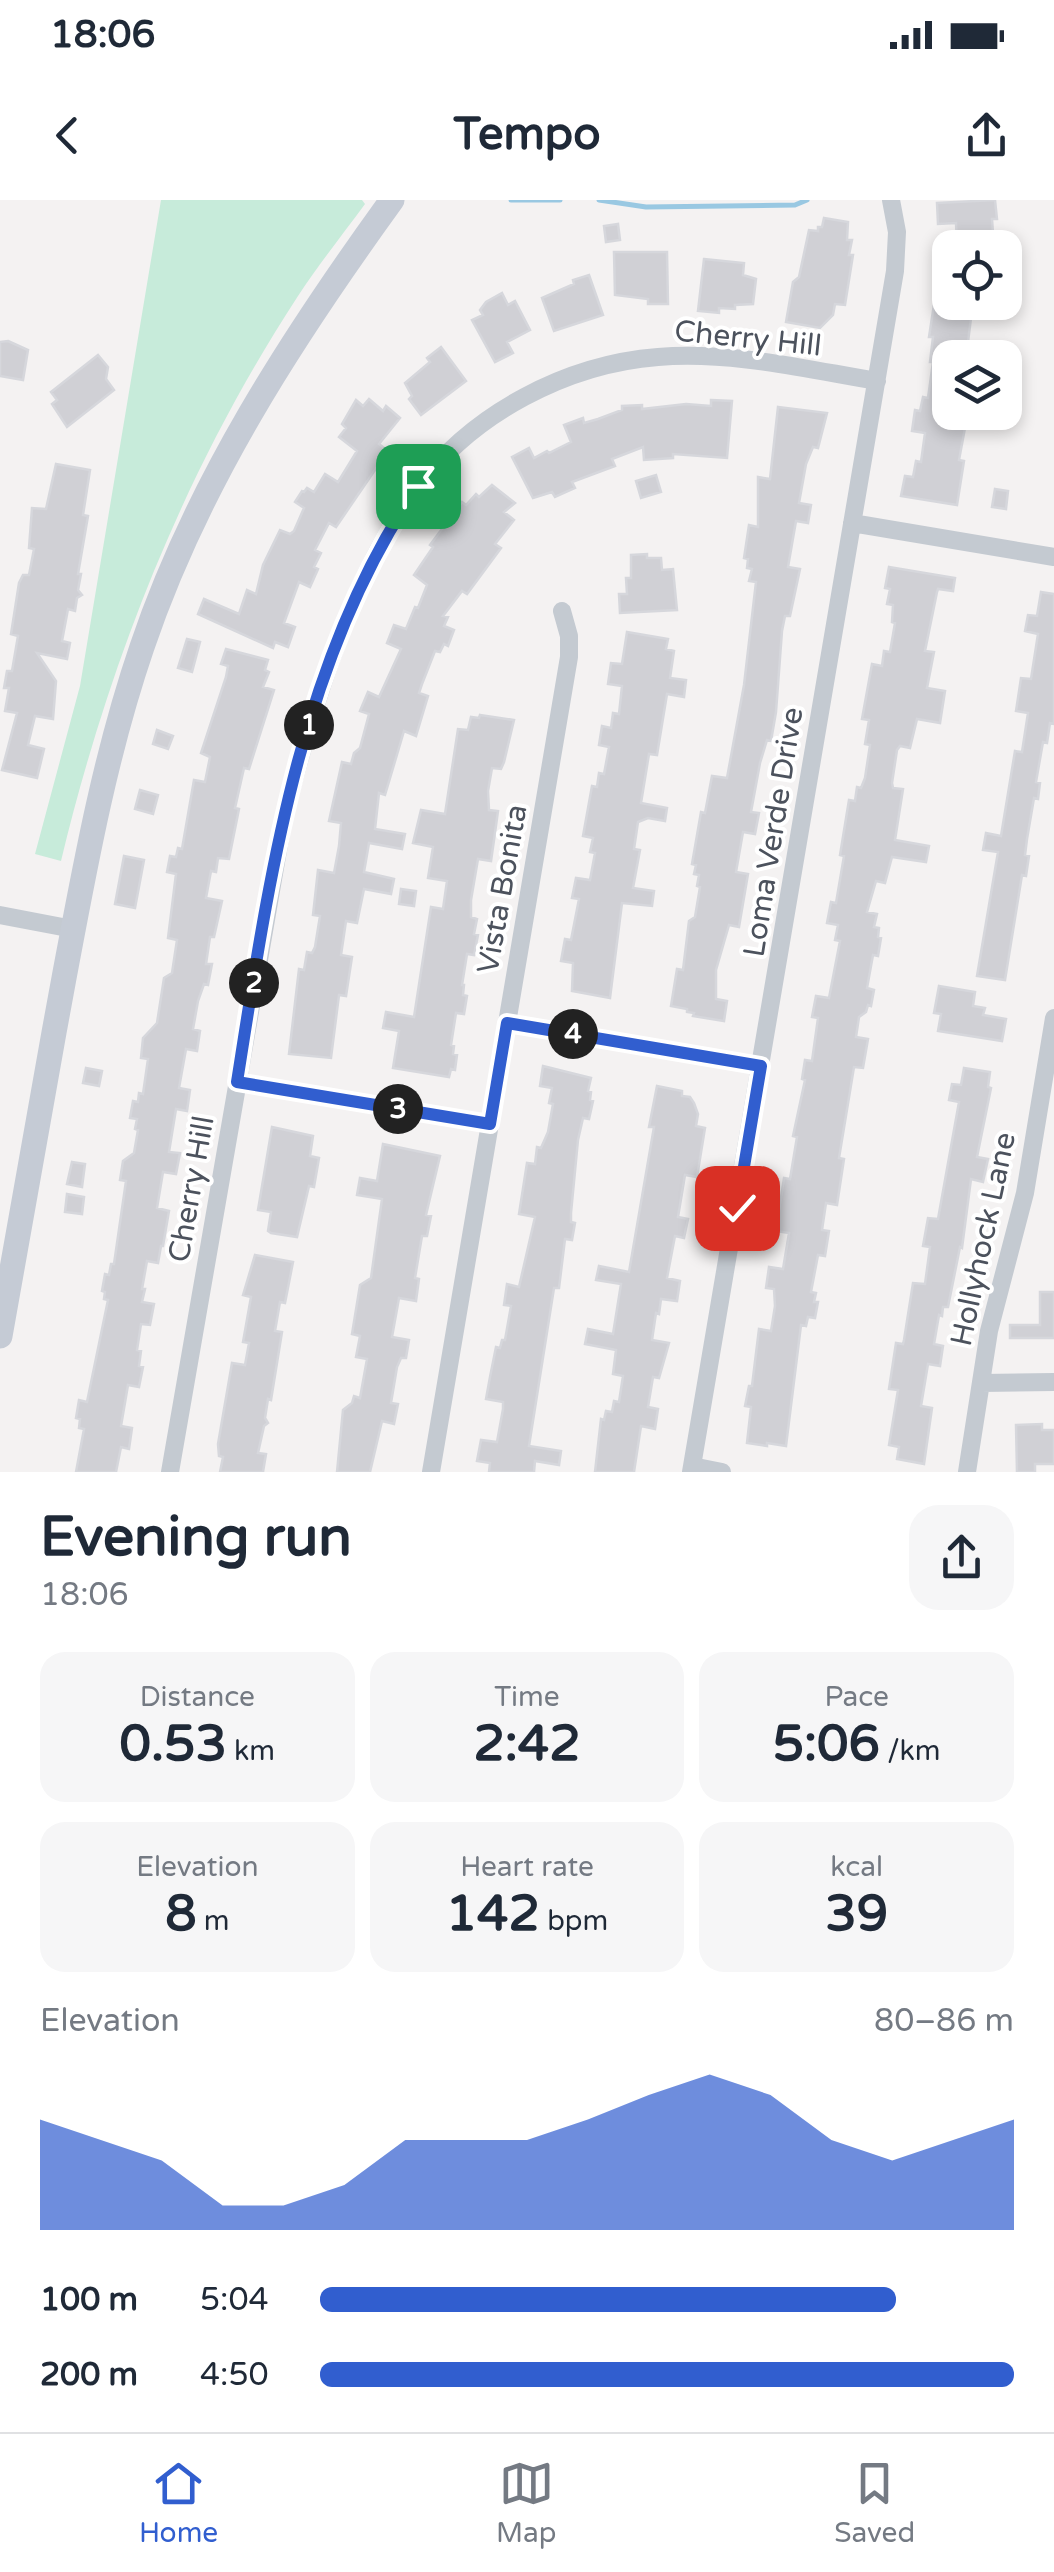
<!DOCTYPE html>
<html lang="en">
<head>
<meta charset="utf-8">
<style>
  body { margin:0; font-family:"Varela Round",sans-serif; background:#f6f6f7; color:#1f2937; height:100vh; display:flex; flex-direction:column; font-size:38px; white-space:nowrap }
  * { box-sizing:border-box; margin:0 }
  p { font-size:32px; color:#747a83 }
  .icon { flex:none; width:55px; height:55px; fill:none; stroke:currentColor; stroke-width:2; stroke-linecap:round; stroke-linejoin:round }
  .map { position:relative; height:1272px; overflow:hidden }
  .drawer { display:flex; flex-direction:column; background:#fff; flex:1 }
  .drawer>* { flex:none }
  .buttons { position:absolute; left:932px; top:30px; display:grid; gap:20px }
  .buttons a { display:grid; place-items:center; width:90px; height:90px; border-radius:20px; background:#fff; box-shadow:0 5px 15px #0003; font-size:50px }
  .pin { position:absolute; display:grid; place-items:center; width:85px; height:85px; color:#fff; margin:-42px; border-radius:20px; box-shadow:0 5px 15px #0006 }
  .km { position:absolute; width:50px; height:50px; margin:-25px; border-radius:50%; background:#222; color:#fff; font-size:28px; line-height:50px; text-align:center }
  .round { display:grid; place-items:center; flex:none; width:105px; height:105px; border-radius:30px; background:#f6f6f7 }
  .head { display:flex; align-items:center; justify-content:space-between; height:170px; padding:0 40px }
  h1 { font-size:55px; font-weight:700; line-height:75px }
  .stats { display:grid; grid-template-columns:repeat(3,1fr); gap:15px; height:170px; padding:10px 40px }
  .stats div { display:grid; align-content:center; border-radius:25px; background:#f6f6f7; text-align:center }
  .stats b { font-size:50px; font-weight:700 }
  .stats small { font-size:28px; font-weight:400 }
  .stats p { font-size:28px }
  .chart { height:280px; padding:20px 40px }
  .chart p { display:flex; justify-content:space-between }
  .chart svg { width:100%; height:180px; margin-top:10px; fill:#315ecf; opacity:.7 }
  ul { padding:0 40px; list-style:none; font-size:32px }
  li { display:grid; grid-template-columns:160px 120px 1fr; align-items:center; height:75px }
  li i { height:25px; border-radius:12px; background:#315ecf }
  .status { display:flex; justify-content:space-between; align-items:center; height:70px; padding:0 50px; background:#fff; direction:ltr }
  .status svg { height:28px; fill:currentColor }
  header { display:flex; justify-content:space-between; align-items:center; height:130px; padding:0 40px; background:#fff; font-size:45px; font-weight:700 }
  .dock { display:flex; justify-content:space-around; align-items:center; height:140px; border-top:2px solid #e0e1e3; background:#fff; font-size:28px; color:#747a83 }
  .dock a { display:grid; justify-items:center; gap:5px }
  .dock .active { color:#315ecf }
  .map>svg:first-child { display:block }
  .green { fill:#c7ebda }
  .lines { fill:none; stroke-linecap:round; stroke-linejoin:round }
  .stream { stroke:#99c8e2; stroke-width:5 }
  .building { fill:#d0d0d5; stroke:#d6d7dc; stroke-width:2.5 }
  .minor { stroke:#c4cad1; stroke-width:18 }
  .secondary { stroke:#c5cbd5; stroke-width:25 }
  .route-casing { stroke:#fff; stroke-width:20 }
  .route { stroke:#315ecf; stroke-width:12 }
  .labels { text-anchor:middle; stroke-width:8; stroke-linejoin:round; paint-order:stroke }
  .street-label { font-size:30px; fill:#4c525d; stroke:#fff }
</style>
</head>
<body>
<div class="status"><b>18:06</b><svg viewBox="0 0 49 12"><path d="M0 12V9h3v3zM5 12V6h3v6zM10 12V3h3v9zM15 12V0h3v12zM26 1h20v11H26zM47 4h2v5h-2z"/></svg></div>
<header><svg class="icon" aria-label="back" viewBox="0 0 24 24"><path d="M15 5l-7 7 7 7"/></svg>Tempo<svg class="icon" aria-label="share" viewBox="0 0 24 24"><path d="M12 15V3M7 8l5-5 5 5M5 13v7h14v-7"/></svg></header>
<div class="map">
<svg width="1054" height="1272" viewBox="0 0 1054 1272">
  <rect width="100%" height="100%" fill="#f4f2f2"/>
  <path class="green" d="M161 0H362L365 4C343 34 319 64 298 96 185 269 109 461 61 661L35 654 80 486Z"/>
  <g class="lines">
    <path class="stream" d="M511 0H560
      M599 0 646 7 795 5 807 0"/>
  </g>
  <path class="building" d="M995 0 997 19H992L993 33H987V41L957 43 956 23 938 24 937 3Z
    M824 18 848 22 847 40H852L849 55H853L845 105 835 104 833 115 820 128 786 122 793 82 799 77 809 30 818 31V27H822Z
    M618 24 620 40 606 42 604 26Z
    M614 52H667L668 104H648V99L615 95Z
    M942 52H950V102H973L966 158H950V212H968L959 260 964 261 957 305 901 296 905 276 913 277 916 261 921 262 925 233 912 231 915 210 920 211 923 197 928 198 933 162H930L933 137H929Z
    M704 59 744 63 743 75 756 79 753 104 735 105V109L719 108V113L698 111Z
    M589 75 603 115 554 131 542 98 574 84 573 80Z
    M502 93 508 105 515 101 530 130 507 142 513 153 495 162 472 120 483 115 480 110 486 102Z
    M8 141 28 150 23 180 0 176V142Z
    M441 147 466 181 421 215 409 199 412 196 405 183 430 162 427 158Z
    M98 155 108 167 106 179 114 190 67 227 52 204 57 200 51 192Z
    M369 199 383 211 386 206 400 218 379 244 388 251 336 327 329 323 315 350 321 353 314 367 318 369 310 387 299 382 284 423 295 427 288 447 275 442 273 448 198 414 204 399 239 414 247 390 256 394 263 365 280 330 290 334 294 331 304 308 295 302 302 291 304 292 307 288 314 292 325 274 338 282 357 251 339 237 346 228 342 224 356 200 363 206Z
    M711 200 732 201 727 258 673 254V258L644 260 643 247 612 259 615 266 572 282 575 288 555 297 552 292 533 298 512 257 529 248 534 258 547 251 549 253 571 242 564 225 583 218 584 223 598 219 622 210V206L642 205V209L686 204 711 206Z
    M778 207 827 213 818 248 813 247 806 264 799 303 811 305 808 323 796 321 788 367 800 369 790 416H785L782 431 776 512 771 541 767 540 760 563 751 612 759 613 755 634 743 632 736 672 748 674 739 727 729 725 716 770V799L727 801 724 821 693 816 694 813 687 812V809L671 806 677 769 683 770 689 721 695 717 700 687 697 686 699 675 694 674 696 665 692 664 701 612 705 613 712 576 727 578 744 485 756 382 749 381 752 369 747 368 748 359 744 358 749 325 758 327V277L770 279Z
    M56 264 90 270 83 315 88 316 78 374H81L78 390 82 395 77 398 75 411 68 409 62 441 70 443 67 459 37 453 56 481 53 519 35 516 28 545 44 549 37 578 2 570 17 513 5 511 9 488H4L7 471H12L18 436 11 434 19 383 23 375H29L34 349 29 348 32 308 46 309Z
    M656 275 661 292 641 298 636 281Z
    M492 285 515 303 504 312 514 320 495 344 501 348 467 394 462 391 443 416 448 417 444 426 454 430 448 446 444 444 440 452 435 451 422 484 419 493 428 496 416 536 404 531 385 595 379 593 375 629 405 634 402 649 369 643 364 672 394 679 391 694 364 689 357 723 346 721 341 755 352 757 346 796 339 795 331 858 289 854 299 769 304 770 307 752 312 753 315 747 320 716 313 715 318 670 334 673 339 646 341 623 329 621 342 562 351 564 354 553 360 548 369 514 360 511 368 492 379 497 401 449 387 443 394 425 406 429 415 407 418 408 427 385 414 375 433 347 430 345 462 302 466 305 476 294 479 297Z
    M995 289 1008 291 1006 309 992 307Z
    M647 354V358H661L662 370 673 369 677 410 620 413 619 394H627L626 378H631V355Z
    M889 367 955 378 953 391 938 389 937 392 925 451 934 452 927 488 945 491 940 523 917 519 910 548 900 546 897 550 892 583 893 588 903 589 895 640 929 646 926 662 892 657 885 683 876 681 867 712 877 714 874 727 879 728 878 737 881 738 878 756 873 755 867 788 874 790 871 806 868 805 866 812 859 817 856 837 868 839 863 868 854 867 839 958 844 959 837 1005 826 1003 822 1030 829 1031 825 1056 818 1055 811 1092 816 1093 814 1102H818L815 1118 808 1117 806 1126 801 1125 786 1246 767 1243V1246L747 1243 751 1207 745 1206 749 1186H752L759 1129 771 1131 775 1106 774 1089 766 1088 769 1067 783 1069 789 1033 776 1031 784 978 790 979 797 937 793 936 805 880 802 879 805 860 812 861 818 818 812 817 816 796 829 798 840 741 835 740 838 725 827 723 831 702 836 703 844 656 840 655 849 600 855 601 857 587 861 588 865 578 870 545 865 544 869 520 862 519 872 464 882 466 884 451 890 452 895 423 892 422 893 405 887 404 890 389 885 388Z
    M1041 392 1054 394V524L1050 523 1047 543 1043 542 1036 582 1040 583 1038 599 1034 598 1027 639 1025 655 1029 656 1026 676 1022 675 1005 780 977 776 998 652 983 650 986 633 1001 636 1015 551 1022 552 1028 513 1016 511 1021 478 1031 479 1038 434 1025 431 1028 415 1037 416Z
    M627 432 668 439 666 449 674 451 670 478 686 480 684 497 667 494 657 555 649 554 641 603 667 608 665 621 648 618 638 622 634 649 640 650 633 688 654 691 652 706 622 703 610 798 572 791 573 763 561 761 565 739 571 740 579 699 572 698 576 678 590 680 595 653 590 652 593 638 583 636 592 586 597 587 599 573 604 574 609 547 599 545 602 526 611 528 613 513 619 514 622 486 608 484 611 463 622 464Z
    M187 439 200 442 192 472 178 468Z
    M226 449 268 460 265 470 269 472 263 487 274 490 249 569 244 568 235 608 239 609 229 659 218 658 216 672 211 671 206 698 222 701 214 737H210L206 764H212L208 785 204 784 198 801 193 829 200 831 197 851 186 849 179 888 190 890 187 911 176 909 169 952 180 953 176 974 163 972 157 1008 169 1011 163 1046H161L158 1063 147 1061 142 1089H145L142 1102 154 1104 150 1125 141 1124 137 1150 141 1151 139 1166 143 1167 139 1187 128 1185 121 1226 132 1228 129 1249 121 1247 116 1272H76L84 1229 79 1228 80 1219 76 1218 79 1200 87 1202 108 1100 104 1099 105 1092 102 1091 105 1074 109 1075 111 1064H114L126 981 120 980 123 961 134 953 138 930 135 929 137 919 130 918 133 901 138 902 139 893 143 894 148 859 141 858 143 838 157 823 164 778 172 773 177 740 168 738 176 674 167 672 170 656 176 657 178 648 182 649 194 580 205 582 210 557 201 553 226 477 228 466 221 464Z
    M480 515 514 520 504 562 501 569 492 568 488 591 489 610 498 611 494 640 491 661 478 659 471 700V717L477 719 474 734 478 735 474 755 467 754 462 785H464L463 795 467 796 464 814 456 813 451 845 454 846 453 854 457 855 455 870 451 869 449 877 393 868 399 831 383 828 386 812 414 817 431 707 443 709 447 681 428 678 433 647 413 643 421 610 445 614 458 529 468 530 471 517 479 518Z
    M157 530 173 536 168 549 153 544Z
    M140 590 158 595 153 614 135 609Z
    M124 656 144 660 135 708 115 704Z
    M401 689 416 691 414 706 399 704Z
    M939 786 975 792 973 806 985 808 983 815 1006 819 1002 841 938 831 941 814 934 813Z
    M543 866 591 878 588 891 591 892 590 900 593 901 589 919 583 918 578 940 571 1013V1022L575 1023 572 1040 565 1039 559 1088H554L529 1246 561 1251 559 1265 535 1261 534 1272H489L490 1263 477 1261 481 1240 497 1242 503 1209V1202L486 1199 490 1177 496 1147 500 1148 502 1140H505L511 1106 504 1105 507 1084 519 1087 535 1017 519 1014 527 963 535 964 537 947 541 948 548 932 553 904 549 903 552 888 540 886Z
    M86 868 102 871 99 886 83 883Z
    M964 868 990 872 988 887 991 888 977 957 988 959 983 982 971 979 962 1048 960 1047 948 1107H943L942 1116 939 1115 934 1144 943 1146 940 1166 928 1164 921 1206 932 1208 924 1264 897 1259 899 1247 889 1245 898 1190 889 1189 896 1143 903 1144 904 1140 913 1083 925 1084 930 1047 923 1046 928 1018 938 1019 959 902 949 900 952 884 961 885Z
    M657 886 682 891V896L690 897 694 903 698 914 696 926 705 928 697 977 685 975 678 1017 688 1019 684 1038 675 1036 667 1078 680 1081 677 1101 661 1099 659 1114 656 1113 652 1140 669 1143 659 1178 653 1177 648 1207 658 1209 655 1229 641 1226 634 1272H595L601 1219 604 1220 606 1211 612 1212 614 1201 619 1202 623 1176 613 1174 616 1150 585 1144 588 1129 613 1134 621 1084 596 1080 599 1066 629 1072 654 927H649Z
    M272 927 313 936 310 956 319 958 314 987 309 986 297 1037 271 1033 268 1031 271 1012 258 1010Z
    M383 944 440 956 426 1015 431 1016 427 1036H422L415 1078 419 1079 416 1101 399 1098 392 1137 409 1140 406 1158H401L397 1167 391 1203 398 1204 394 1224 382 1221 370 1272H337L343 1210 352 1203 354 1196 360 1198 367 1159 356 1157 360 1136 352 1134 360 1085 371 1078 382 999 357 995 360 978 377 981Z
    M72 962 85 964 82 987 67 984Z
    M67 994 84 997 82 1014 65 1012Z
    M255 1055 293 1062 285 1103 280 1102 275 1131 282 1132 271 1200 268 1199 265 1218 268 1223 264 1226 258 1253 266 1254 263 1272H220L223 1257 219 1256 218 1244 232 1163 245 1165 249 1143 243 1142 251 1097 243 1095Z
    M1040 1092H1054V1138H1010V1125H1040Z
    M1042 1224V1230H1054V1264H1035V1272H1017L1016 1225Z"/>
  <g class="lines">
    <path class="minor" d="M852 323 1054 357
      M0 715 73 729
      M507 823 761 866
      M237 882 490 924
      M981 1183 1054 1182
      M692 1266 722 1272
      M170 1272 284 616C312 510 351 375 418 287 473 213 567 164 658 157 731 151 805 169 877 181
      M431 1272 569 457V436L562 411
      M691 1272 895 71 897 32 891 0
      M967 1272 989 1131 1025 993 1054 818"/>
    <path class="secondary" d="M0 1136C21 1016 42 897 64 778 85 666 105 555 142 447 197 284 292 138 392 0"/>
  </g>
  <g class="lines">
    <defs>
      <path id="route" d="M418 286C299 460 269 679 237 882L490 924 507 823 761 866 737 1008"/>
    </defs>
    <use href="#route" class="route-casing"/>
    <use href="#route" class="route"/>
  </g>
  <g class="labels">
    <g class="street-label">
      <text transform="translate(748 138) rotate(6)" y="10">Cherry Hill</text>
      <text transform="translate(773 632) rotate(-81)" y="10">Loma Verde Drive</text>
      <text transform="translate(502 689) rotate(-80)" y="10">Vista Bonita</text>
      <text transform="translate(191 989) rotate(-80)" y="10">Cherry Hill</text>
      <text transform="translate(983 1039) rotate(-78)" y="10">Hollyhock Lane</text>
    </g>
  </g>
</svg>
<div class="buttons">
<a><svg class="icon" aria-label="locate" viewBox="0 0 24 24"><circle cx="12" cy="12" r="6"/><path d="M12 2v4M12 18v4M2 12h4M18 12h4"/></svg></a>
<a><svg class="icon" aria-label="layers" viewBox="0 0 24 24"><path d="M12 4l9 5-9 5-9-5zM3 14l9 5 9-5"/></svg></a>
</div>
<div class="pin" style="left:418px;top:286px;background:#1e9e55"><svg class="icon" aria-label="arrive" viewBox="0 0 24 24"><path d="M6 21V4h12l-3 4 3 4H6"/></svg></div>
<div class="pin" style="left:737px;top:1008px;background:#d93025"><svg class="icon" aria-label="check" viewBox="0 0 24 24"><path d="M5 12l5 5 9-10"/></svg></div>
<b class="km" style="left:309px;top:525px">1</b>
<b class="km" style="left:254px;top:783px">2</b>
<b class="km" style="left:398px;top:909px">3</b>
<b class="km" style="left:573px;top:834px">4</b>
</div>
<section class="drawer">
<div class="head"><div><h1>Evening run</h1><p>18:06</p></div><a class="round"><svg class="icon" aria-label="share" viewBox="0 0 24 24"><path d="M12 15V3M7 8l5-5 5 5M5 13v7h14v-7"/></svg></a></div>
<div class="stats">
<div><p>Distance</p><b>0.53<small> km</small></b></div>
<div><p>Time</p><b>2:42</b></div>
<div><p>Pace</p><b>5:06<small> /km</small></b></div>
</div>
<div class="stats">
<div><p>Elevation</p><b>8<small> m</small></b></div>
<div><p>Heart rate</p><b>142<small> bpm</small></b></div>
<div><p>kcal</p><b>39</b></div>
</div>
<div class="chart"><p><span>Elevation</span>80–86 m</p>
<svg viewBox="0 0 160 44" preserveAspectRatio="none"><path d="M0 44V17L10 22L20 27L30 38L40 38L50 33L60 22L70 22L80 22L90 17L100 11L110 6L120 11L130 22L140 27L150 22L160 17V44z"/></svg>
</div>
<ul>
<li><b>100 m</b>5:04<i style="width:83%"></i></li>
<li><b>200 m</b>4:50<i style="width:100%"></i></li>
</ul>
</section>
<nav class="dock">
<a class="active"><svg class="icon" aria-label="home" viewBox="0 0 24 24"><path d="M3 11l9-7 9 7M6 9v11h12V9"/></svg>Home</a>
<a><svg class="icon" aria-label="map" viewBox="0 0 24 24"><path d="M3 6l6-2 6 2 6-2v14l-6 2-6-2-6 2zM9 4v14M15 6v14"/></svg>Map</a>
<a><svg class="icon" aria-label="saved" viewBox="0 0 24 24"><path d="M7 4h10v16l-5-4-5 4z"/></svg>Saved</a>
</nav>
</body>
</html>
